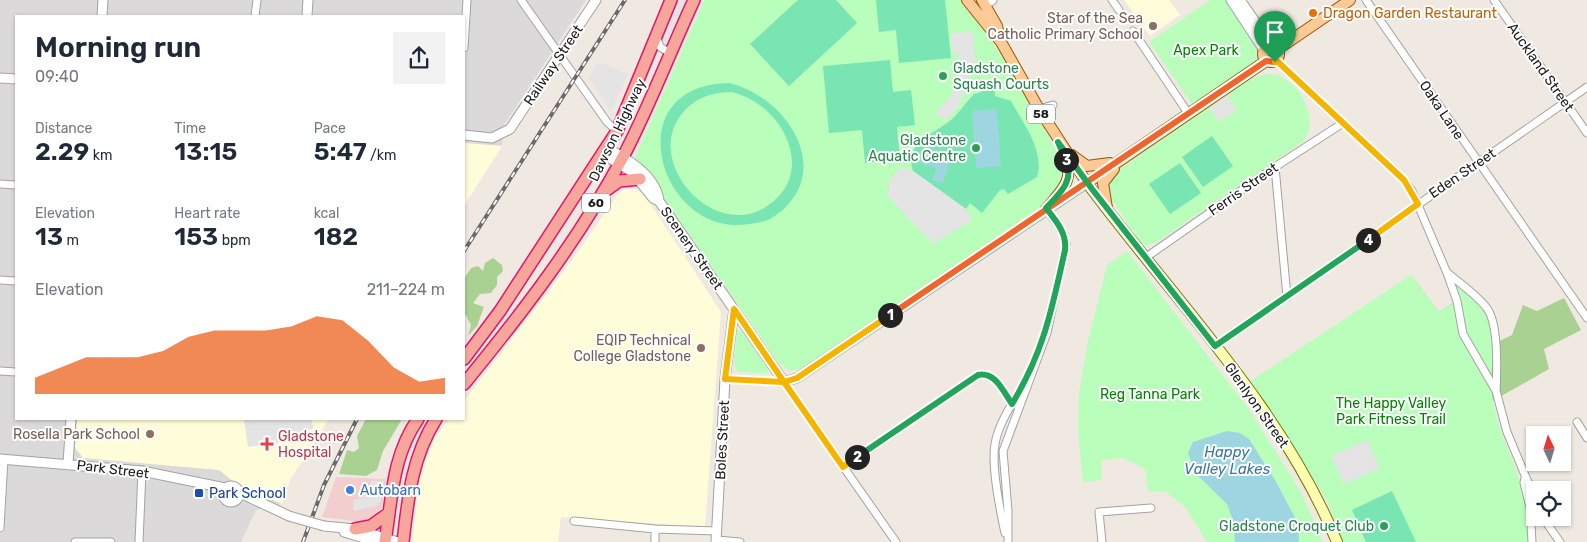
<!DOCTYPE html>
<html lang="en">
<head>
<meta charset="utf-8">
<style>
  body { margin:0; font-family:Rubik,sans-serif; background:#f2f2f3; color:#1f2937; height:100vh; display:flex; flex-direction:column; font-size:19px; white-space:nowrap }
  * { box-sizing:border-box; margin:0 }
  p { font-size:16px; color:#747a83 }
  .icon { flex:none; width:28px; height:28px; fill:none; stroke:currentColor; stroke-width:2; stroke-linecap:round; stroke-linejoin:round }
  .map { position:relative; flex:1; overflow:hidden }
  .side { position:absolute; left:15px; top:15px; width:450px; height:405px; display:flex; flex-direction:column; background:#fff; border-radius:0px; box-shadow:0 1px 4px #0004 }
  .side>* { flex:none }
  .needle { width:32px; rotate:356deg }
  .tools { position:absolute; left:1526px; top:426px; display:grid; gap:10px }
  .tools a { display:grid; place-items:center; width:45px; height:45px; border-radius:0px; background:#fff; box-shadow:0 1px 4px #0004; font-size:25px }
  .pin { position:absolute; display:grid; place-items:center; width:42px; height:42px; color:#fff; margin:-51px -21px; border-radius:50% 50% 50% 0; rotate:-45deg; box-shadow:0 0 5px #0007 }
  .pin .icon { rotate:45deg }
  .km { position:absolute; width:25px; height:25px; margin:-12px; border-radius:50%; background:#222; color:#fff; font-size:14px; line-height:25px; text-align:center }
  .round { display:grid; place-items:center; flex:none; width:52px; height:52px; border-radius:0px; background:#f2f2f3 }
  .head { display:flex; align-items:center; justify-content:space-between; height:85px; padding:0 20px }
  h1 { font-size:28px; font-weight:600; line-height:38px }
  .figures { display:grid; grid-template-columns:repeat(3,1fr); gap:8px; height:85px; padding:5px 20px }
  .figures div { display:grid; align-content:center }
  .figures b { font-size:25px; font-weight:600 }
  .figures small { font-size:14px; font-weight:400 }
  .figures p { font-size:14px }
  .chart { height:140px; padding:10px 20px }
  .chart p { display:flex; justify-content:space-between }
  .chart svg { width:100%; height:90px; margin-top:5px; fill:#ea580c; opacity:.7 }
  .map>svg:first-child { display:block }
  .residential { fill:#dbd9d9 }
  .commercial { fill:#f2cecf }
  .education { fill:#fffcda }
  .forest { fill:#a9d292 }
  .park { fill:#b9feba }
  .pitch { fill:#78e5b3; fill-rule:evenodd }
  .parking { fill:#e4e4e4 }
  .water { fill:#9dd6e1 }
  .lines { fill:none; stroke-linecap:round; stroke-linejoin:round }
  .minor-casing { stroke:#a3a3a3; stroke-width:9 }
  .tertiary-casing { stroke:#a3a3a3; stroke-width:11 }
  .secondary-casing { stroke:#737700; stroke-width:12 }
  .primary-casing { stroke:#955900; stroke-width:12 }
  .trunk-casing { stroke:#e6156c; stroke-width:14 }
  .minor { stroke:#fff; stroke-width:7 }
  .tertiary { stroke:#fff; stroke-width:9 }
  .secondary { stroke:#fffdaf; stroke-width:10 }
  .primary { stroke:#ffca96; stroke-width:10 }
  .trunk { stroke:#f6a69a; stroke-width:11 }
  .rail-casing { stroke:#6a6a6a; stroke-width:4 }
  .rail { stroke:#fff; stroke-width:2; stroke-dasharray:5.5; stroke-linecap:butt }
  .tertiary-bridge-casing { stroke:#a3a3a3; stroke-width:11; stroke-linecap:butt }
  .tertiary-bridge { stroke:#fff; stroke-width:9 }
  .split-1-casing { stroke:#fff; stroke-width:10 }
  .split-2-casing { stroke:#fff; stroke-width:10 }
  .split-3-casing { stroke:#fff; stroke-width:10 }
  .split-4-casing { stroke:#fff; stroke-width:10 }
  .split-5-casing { stroke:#fff; stroke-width:10 }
  .split-1 { stroke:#f0652b; stroke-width:6 }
  .split-2 { stroke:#f5b400; stroke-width:6 }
  .split-3 { stroke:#22a559; stroke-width:6 }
  .split-4 { stroke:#22a559; stroke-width:6 }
  .split-5 { stroke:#f5b400; stroke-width:6 }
  .food-dot { fill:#e8710a; stroke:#fff; stroke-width:2 }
  .education-dot { fill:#8d6e63; stroke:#fff; stroke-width:2 }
  .leisure-dot { fill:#2e9e5b; stroke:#fff; stroke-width:2 }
  .health-dot { fill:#e0444e; stroke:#fff; stroke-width:2 }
  .shop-dot { fill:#3f7fe0; stroke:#fff; stroke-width:2 }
  .transit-dot { fill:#1a4fb4; stroke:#fff; stroke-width:2 }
  .labels { text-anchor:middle; stroke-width:4; stroke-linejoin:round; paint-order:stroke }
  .shield { fill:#fff; stroke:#606060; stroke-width:1 }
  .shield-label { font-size:12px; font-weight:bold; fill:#1c1c1c }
  .food-label { font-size:14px; fill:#c56008; stroke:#fff; text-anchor:start }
  .education-label { font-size:14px; fill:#785e54; stroke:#fff; text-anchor:end }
  .park-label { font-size:14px; fill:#028304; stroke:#fff }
  .street-label { font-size:14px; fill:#1c1c1c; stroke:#fff }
  .leisure-label { font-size:14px; fill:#27864d; stroke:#fff; text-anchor:end }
  .health-label { font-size:14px; fill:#be3a42; stroke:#fff; text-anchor:start }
  .shop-label { font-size:14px; fill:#366cbe; stroke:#fff; text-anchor:start }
  .transit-label { font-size:14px; fill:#164399; stroke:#fff; text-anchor:start }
  .water-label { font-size:15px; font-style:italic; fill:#3c78a3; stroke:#fff }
</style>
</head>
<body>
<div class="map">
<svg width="1587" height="542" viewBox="0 0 1587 542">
  <rect width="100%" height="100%" fill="#efe9e1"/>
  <path class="residential" d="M0 0H586L504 125 502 146 464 143V16H16V419H225L234 482 282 504 256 510 241 542H0Z"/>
  <path class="commercial" d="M336 477 386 479 382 506 378 512 368 520 360 522 322 517Z"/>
  <path class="education" d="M1124 0H1169L1180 15 1150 36Z
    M464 143 502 146 464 206Z
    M626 189H634L644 194 721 312 705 527 561 517 558 542H412L420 472 435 437 450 419H464V401L573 259 619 193Z
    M77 419H329L290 480 282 504 234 482 219 470 83 458 75 448Z"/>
  <path class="forest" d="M493 258 502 265 503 271 497 277V285L491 293 480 294 473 303 484 307 477 326 468 336 471 325 464 312V279L471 268 478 266 483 271 485 263Z
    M1411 275 1439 312 1453 303 1468 356 1512 335 1523 305 1537 311 1564 298 1581 330 1544 349 1549 369 1427 438Z
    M366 419H402L383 451 377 470 366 476 339 474 347 450 354 452 359 448 357 436Z"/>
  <path class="park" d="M704 0H963L1007 63 1066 168V178L1047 203 804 368 790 371 779 363 635 157Z
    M1210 0H1226C1236 14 1262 43 1258 61L1197 102 1191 103 1149 42Z
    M1266 74C1296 72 1321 117 1304 141L1157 242 1146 246 1141 243 1108 194 1107 188 1114 173 1248 79Z
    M1127 251 1248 408 1301 492 1323 542H1207L1185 507 1166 492 1148 491 1145 469 1123 458 1101 460 1102 480 1083 482 1078 433 1079 393 1088 341 1107 265Z
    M1447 273C1460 286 1478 299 1487 314 1498 333 1489 372 1492 394 1499 447 1533 485 1529 542H1342L1328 503 1315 481 1251 381 1411 275 1439 312 1457 301Z
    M737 329 742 332 768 369 767 373 738 372 734 365Z"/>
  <path class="pitch" d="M798 0H836L857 23 789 86 750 44Z
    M876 0H945L951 58 899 63 896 30 879 32Z
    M890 60 893 92 911 90 915 125 897 127 900 159 865 163 862 130 829 133 823 66Z
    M729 83C791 98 838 178 770 219 764 222 756 223 749 224 660 239 614 85 729 83ZM731 92C783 103 820 175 764 208 709 240 639 156 686 109 698 97 714 92 731 92Z
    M994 86 995 96 1011 101C1023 123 1045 151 1037 177L1008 194 1004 189 1000 190 982 213 970 203 966 209 913 171C904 141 933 135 951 120 959 113 966 102 974 94L981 92V87Z
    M1212 136 1233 166 1203 187 1182 157Z
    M1180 163 1201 193 1170 214 1149 184Z
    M1392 491 1416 542H1366L1352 510Z"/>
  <path class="parking" d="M678 0H686L667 43 660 40Z
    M973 32 975 63 958 107 946 121 936 113 953 93 958 80 959 53 952 54 951 33Z
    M598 62 628 74 611 112 589 78Z
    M1227 95 1237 110 1219 122 1209 108Z
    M901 167 913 171 966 209 972 220 933 244 886 194 889 189 888 182Z
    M244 419H312L313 429 308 430 309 438 248 447Z
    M1367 440 1380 468 1344 484 1331 456Z
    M371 481H384L381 500 377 506 354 511 353 500 362 498 369 491Z"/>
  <path class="water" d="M997 109 1001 166 976 168 972 111Z
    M925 146 952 155 943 183 932 180 936 168 919 163Z
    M1227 431 1240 433 1249 439 1275 480 1298 523 1299 542H1235L1233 521 1227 504 1195 473 1188 453 1193 442Z"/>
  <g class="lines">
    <defs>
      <path id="minor" d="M521 0 607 122 617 131
        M1112 0 1119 10
        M1366 0 1587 318
        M1494 0 1587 133
        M255 16 257 0
        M1133 31 1188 113
        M657 38 660 47 667 51 671 49
        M464 48 467 0
        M1277 61 1404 180 1412 191 1447 273 1457 301 1463 334 1496 391 1507 432 1535 499
        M1039 109 1053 105
        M1275 167 1287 297
        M0 184 16 185
        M1145 258 1275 167 1343 123
        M1448 273C1459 283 1481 298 1488 310 1499 327 1497 371 1496 391
        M0 280 16 281
        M1215 346 1587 87
        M0 371 16 372
        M725 379 784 382 896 542
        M1577 422 1587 438
        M843 467 978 375C995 371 1003 391 1012 404
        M1525 478 1524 483 1530 507 1532 542
        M1543 518 1560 542
        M574 521 655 529 717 531
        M0 528 4 459
        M1005 533C1000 510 991 466 995 444 998 425 1011 404 1022 388
        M717 540 740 542
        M75 542H111
        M139 542 142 471
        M655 542V529
        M1008 542V511L1003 451 1047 333 1066 244 1061 229 1046 209
        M1102 542 1099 512 1151 508"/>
      <path id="tertiary" d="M1231 0 1264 50
        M1240 0 1272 46
        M985 4 992 0
        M102 16 103 0
        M307 16 308 0
        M0 78 16 79
        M464 135 492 138 510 129 596 0
        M607 148C627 159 656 175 659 201L784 382 797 378 1087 183
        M603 154 632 172 653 198 659 201
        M0 459 142 471 225 488
        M68 463 71 419
        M223 494a8 8 0 1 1 16 0a8 8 0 1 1-16 0Z
        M238 492 289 516
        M324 526 355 529 398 542
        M344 532 377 542
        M716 542 725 379 734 309"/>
      <path id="secondary" d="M1087 183C1173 299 1281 406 1337 542"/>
      <path id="primary" d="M967 0 1001 42 1039 109 1087 183 1266 61
        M982 0 997 26 1000 39
        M1263 54a8 8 0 1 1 16 0a8 8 0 1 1-16 0Z
        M1278 49 1350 0
        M1072 155 1087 166 1110 163
        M1107 208 1103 183 1114 169
        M1046 209C1061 191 1075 181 1065 156"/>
      <path id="trunk" d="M605 191 619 181 640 179
        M464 359 500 311 617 131 671 0
        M464 384C523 312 580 238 624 155 650 105 670 52 694 0
        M355 529 371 526 389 513
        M385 542C392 499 392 456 418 419
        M403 542C408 498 412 457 436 419"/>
    </defs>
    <use href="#minor" class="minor-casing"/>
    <use href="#tertiary" class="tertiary-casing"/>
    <use href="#secondary" class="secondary-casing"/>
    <use href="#primary" class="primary-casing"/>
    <use href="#trunk" class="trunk-casing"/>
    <use href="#minor" class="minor"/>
    <use href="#tertiary" class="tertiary"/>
    <use href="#secondary" class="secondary"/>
    <use href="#primary" class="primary"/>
    <use href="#trunk" class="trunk"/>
    <defs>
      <path id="rail" d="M464 251 625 0
        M303 542 324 485 357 419"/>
    </defs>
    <use href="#rail" class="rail-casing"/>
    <use href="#rail" class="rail"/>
    <defs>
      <path id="tertiary-bridge" d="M289 516 324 526"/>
    </defs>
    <use href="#tertiary-bridge" class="tertiary-bridge-casing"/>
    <use href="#tertiary-bridge" class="tertiary-bridge"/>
  </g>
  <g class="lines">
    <defs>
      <path id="split-1" d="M890 315 1266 61 1275 62"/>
      <path id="split-2" d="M857 457 843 467 784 382 725 379 734 309 784 382 797 378 890 315"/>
      <path id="split-3" d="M857 457 978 375C995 371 1003 391 1012 404 1044 351 1052 309 1065 250 1067 233 1056 221 1046 208 1059 194 1075 181 1066 160"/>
      <path id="split-4" d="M1066 160 1058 142 1092 189 1215 346 1368 240"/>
      <path id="split-5" d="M1275 62 1277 61 1404 180 1418 204 1368 240"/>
    </defs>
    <use href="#split-1" class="split-1-casing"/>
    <use href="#split-2" class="split-2-casing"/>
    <use href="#split-3" class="split-3-casing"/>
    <use href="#split-4" class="split-4-casing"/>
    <use href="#split-5" class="split-5-casing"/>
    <use href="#split-1" class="split-1"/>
    <use href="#split-2" class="split-2"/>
    <use href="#split-3" class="split-3"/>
    <use href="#split-4" class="split-4"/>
    <use href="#split-5" class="split-5"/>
  </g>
  <circle class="food-dot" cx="1313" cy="13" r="5"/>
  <g class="education-dot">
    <circle cx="1153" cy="26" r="5"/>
    <circle cx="701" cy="348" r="5"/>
    <circle cx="150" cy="434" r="5"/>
  </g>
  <g class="leisure-dot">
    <circle cx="943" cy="76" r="5"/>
    <circle cx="976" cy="148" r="5"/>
    <circle cx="1384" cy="526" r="5"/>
  </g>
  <path class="health-dot" d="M264.5 436.5h5v5h5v5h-5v5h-5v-5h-5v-5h5z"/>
  <circle class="shop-dot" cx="350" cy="490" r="5"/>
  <rect class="transit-dot" x="194" y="488" width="10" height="10" rx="2.5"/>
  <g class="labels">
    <g class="shield">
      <rect x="1027" y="104.5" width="28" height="19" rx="4"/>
      <rect x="582" y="193.5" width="28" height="19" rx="4"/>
    </g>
    <g class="shield-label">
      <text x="1041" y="118">58</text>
      <text x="596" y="207">60</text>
    </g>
    <g class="food-label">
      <text x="1323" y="18">Dragon Garden Restaurant</text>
    </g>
    <g class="education-label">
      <text x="1143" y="23">Star of the Sea<tspan x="1143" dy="16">Catholic Primary School</tspan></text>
      <text x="691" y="345">EQIP Technical<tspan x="691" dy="16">College Gladstone</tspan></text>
      <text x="140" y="439">Rosella Park School</text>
    </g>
    <g class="park-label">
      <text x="1206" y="55">Apex Park</text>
      <text x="1150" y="399">Reg Tanna Park</text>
      <text x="1391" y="408">The Happy Valley<tspan x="1391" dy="16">Park Fitness Trail</tspan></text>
    </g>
    <g class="street-label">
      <text transform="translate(553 65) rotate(-56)" y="5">Railway Street</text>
      <text transform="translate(1541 67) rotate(55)" y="5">Auckland Street</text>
      <text transform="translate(1442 110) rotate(56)" y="5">Oaka Lane</text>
      <text transform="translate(617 130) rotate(-64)" y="5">Dawson Highway</text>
      <text transform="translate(1462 173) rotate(-34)" y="5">Eden Street</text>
      <text transform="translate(1243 189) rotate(-35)" y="5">Ferris Street</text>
      <text transform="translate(692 248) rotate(55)" y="5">Scenery Street</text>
      <text transform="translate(1257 405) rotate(55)" y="5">Glenlyon Street</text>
      <text transform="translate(722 440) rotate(-87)" y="5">Boles Street</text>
      <text transform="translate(113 469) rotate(7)" y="5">Park Street</text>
    </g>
    <g class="leisure-label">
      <text x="953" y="73" text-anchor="start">Gladstone<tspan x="953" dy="16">Squash Courts</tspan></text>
      <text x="966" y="145">Gladstone<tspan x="966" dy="16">Aquatic Centre</tspan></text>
      <text x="1374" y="531">Gladstone Croquet Club</text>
    </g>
    <g class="health-label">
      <text x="278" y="441">Gladstone<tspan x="278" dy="16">Hospital</tspan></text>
    </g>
    <g class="shop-label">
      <text x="360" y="495">Autobarn</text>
    </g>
    <g class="transit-label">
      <text x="209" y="498">Park School</text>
    </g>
    <g class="water-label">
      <text x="1227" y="457">Happy<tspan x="1227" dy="17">Valley Lakes</tspan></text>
    </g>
  </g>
</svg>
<div class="tools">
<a><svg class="needle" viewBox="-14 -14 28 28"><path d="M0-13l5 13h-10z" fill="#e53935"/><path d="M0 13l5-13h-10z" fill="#747a83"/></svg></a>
<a><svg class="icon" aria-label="locate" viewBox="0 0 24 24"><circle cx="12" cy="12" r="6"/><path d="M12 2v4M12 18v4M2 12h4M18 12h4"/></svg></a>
</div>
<div class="pin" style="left:1275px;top:62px;background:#1e9e55"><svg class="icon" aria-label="arrive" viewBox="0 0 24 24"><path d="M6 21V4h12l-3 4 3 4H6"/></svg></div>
<b class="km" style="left:890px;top:315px">1</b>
<b class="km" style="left:857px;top:457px">2</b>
<b class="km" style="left:1066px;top:160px">3</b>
<b class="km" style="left:1368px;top:240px">4</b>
<section class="side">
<div class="head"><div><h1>Morning run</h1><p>09:40</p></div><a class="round"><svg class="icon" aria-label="share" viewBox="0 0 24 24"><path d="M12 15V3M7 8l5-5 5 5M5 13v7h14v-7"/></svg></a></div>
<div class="figures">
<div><p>Distance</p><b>2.29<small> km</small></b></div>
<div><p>Time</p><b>13:15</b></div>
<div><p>Pace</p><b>5:47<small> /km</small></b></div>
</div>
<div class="figures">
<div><p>Elevation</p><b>13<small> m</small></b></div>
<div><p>Heart rate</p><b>153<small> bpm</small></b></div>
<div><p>kcal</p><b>182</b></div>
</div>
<div class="chart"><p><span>Elevation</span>211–224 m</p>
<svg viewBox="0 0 160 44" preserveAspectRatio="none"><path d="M0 44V36L10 31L20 26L30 26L40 26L50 23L60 16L70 13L80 13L90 13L100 11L110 6L120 8L130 18L140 31L150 38L160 36V44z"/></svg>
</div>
</section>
</div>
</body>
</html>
